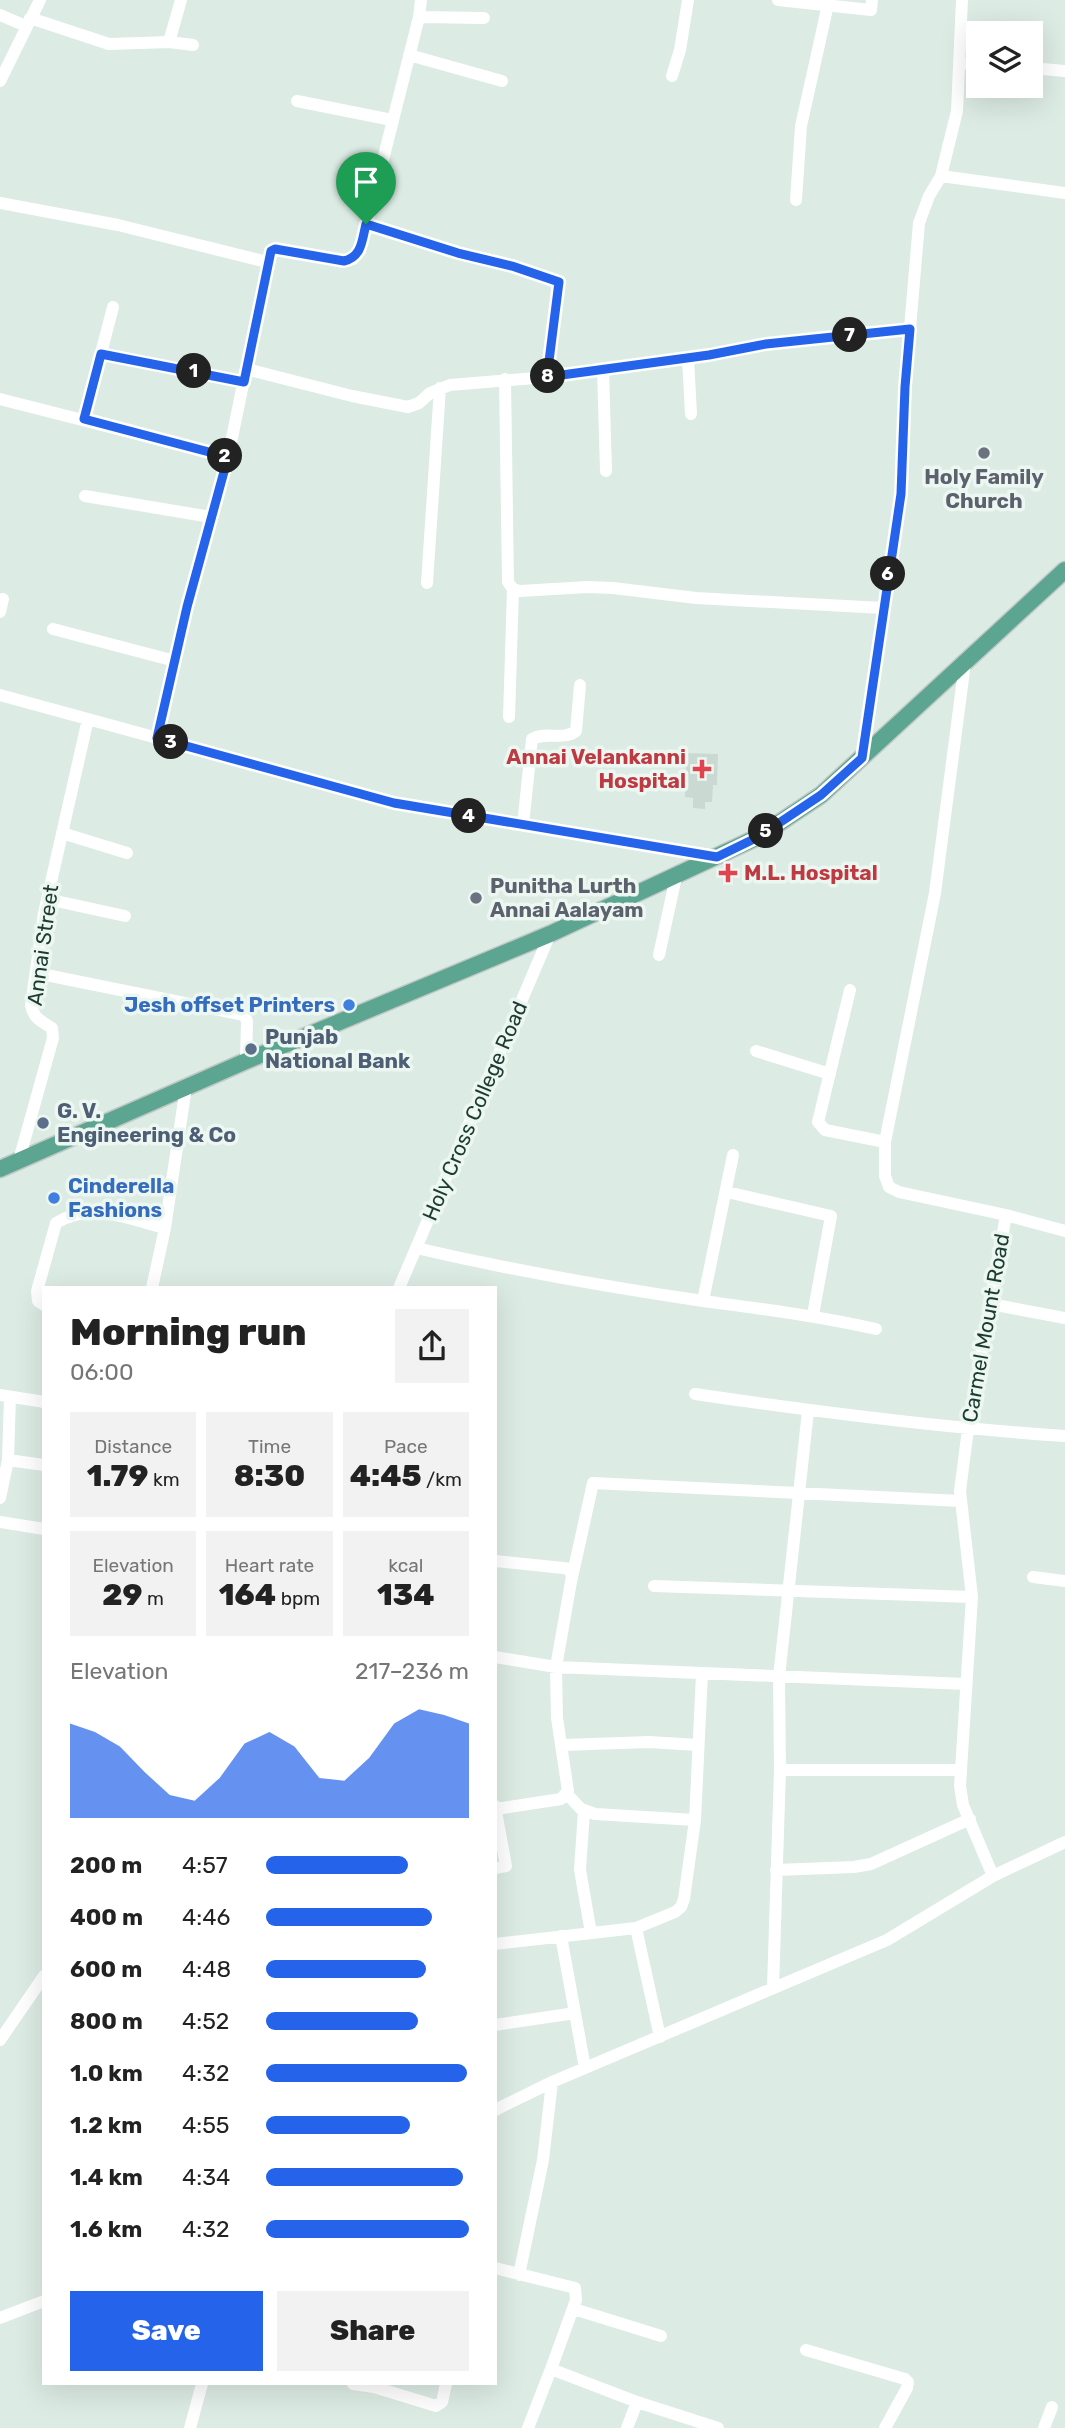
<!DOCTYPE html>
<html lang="en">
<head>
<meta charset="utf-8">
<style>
  body { margin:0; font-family:Rubik,sans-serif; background:#f2f2f2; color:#222; height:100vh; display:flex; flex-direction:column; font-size:26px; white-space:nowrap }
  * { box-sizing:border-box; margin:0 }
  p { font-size:23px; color:#767676 }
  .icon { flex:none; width:38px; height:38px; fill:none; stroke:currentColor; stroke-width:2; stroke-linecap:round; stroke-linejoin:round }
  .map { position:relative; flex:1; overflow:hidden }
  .panel { position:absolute; left:42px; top:1286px; width:455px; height:1099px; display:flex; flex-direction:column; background:#fff; border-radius:0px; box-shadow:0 7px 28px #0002 }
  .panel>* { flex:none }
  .tools { position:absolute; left:966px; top:21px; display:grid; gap:14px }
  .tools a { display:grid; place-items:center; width:77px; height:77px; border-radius:0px; background:#fff; box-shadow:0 7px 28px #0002; font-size:35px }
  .pin { position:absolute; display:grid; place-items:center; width:60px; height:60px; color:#fff; margin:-72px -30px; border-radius:50% 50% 50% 0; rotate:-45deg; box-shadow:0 0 7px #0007 }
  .pin .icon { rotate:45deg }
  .km { position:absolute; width:35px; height:35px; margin:-18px; border-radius:50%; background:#222; color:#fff; font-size:19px; line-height:35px; text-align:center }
  .round { display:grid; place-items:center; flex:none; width:74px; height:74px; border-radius:0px; background:#f2f2f2 }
  .overview { display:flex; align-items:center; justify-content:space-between; height:119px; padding:0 28px }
  h1 { font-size:38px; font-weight:800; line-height:52px }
  .stats { display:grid; grid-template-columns:repeat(3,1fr); gap:10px; height:119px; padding:7px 28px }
  .stats div { display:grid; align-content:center; border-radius:0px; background:#f2f2f2; text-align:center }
  .stats b { font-size:30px; font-weight:800 }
  .stats small { font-size:19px; font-weight:400 }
  .stats p { font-size:19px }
  .chart { height:196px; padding:14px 28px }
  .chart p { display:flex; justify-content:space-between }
  .chart svg { width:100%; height:126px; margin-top:7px; fill:#2563eb; opacity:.7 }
  .action { display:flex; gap:14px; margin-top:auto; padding:14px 28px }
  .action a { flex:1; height:80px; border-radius:0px; background:#2563eb; color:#fff; font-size:28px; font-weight:800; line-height:80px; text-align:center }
  .action a+a { background:#f2f2f2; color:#222 }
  ul { padding:0 28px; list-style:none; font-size:23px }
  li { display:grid; grid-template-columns:112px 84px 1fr; align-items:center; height:52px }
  li i { height:18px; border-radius:9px; background:#2563eb }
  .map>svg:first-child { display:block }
  .built { fill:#cadad3 }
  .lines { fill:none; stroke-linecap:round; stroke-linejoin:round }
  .major-casing { stroke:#c0c8c6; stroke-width:19 }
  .minor { stroke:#fff; stroke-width:12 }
  .major { stroke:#5ba591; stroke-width:16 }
  .route-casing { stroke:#fff; stroke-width:14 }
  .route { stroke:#2563eb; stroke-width:9 }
  .worship-dot { fill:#6b7280; stroke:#edf7f2; stroke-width:2.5 }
  .health-dot { fill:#e0444e; stroke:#edf7f2; stroke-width:2.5 }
  .shop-dot { fill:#3f7fe0; stroke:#edf7f2; stroke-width:2.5 }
  .service-dot { fill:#5c6f8a; stroke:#edf7f2; stroke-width:2.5 }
  .labels { text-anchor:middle; stroke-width:7; stroke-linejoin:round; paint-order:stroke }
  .worship-label { font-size:21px; font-weight:bold; fill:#5b616d; stroke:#edf7f2 }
  .health-label { font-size:21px; font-weight:bold; fill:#be3a42; stroke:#edf7f2; text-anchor:end }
  .street-label { font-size:21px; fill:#1d3b32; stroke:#edf7f2 }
  .shop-label { font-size:21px; font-weight:bold; fill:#366cbe; stroke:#edf7f2; text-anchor:end }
  .service-label { font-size:21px; font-weight:bold; fill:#4e5e75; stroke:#edf7f2; text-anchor:start }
</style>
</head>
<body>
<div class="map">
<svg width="1065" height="2428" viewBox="0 0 1065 2428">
  <rect width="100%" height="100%" fill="#dcebe4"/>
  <path class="built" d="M686 753 718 754 717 785H713L712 802H705V809L693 808V798L685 797Z"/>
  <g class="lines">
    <defs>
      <path id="major" d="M0 1169 246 1061 550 934 758 837 821 795 1065 570"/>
    </defs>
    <use href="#major" class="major-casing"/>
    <path class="minor" d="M778 0 871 10 872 0
      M0 15 26 26
      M419 17 484 18
      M30 18 109 44 169 42 193 45
      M169 42 181 0
      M409 55 502 81
      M959 63 978 65
      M1031 68 1065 71
      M672 76 680 50 688 0
      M0 81 40 0
      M297 101 392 120
      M941 176 1065 193
      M796 200 801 126 829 0
      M0 203 118 225 267 262
      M366 224 458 253 512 266 559 282 547 377
      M101 354 244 382
      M688 358 691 414
      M246 369 352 396 408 407 419 403 430 393 450 385 547 377 709 355 766 344 910 329
      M603 369 606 471
      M505 379 508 582 513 589 520 591 587 587 613 588 696 598 883 608
      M0 399 228 457
      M84 419 113 307
      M85 496 211 517
      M427 583 440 388
      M0 612 3 599
      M53 629 175 661
      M965 663 935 893 885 1142V1176L889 1187 899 1192 1006 1215 968 1429 960 1491 972 1597 960 1786 963 1805 993 1876
      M0 695 395 803 716 857
      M509 717 513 589
      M157 738 187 607 228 457 270 254 271 251 275 249 344 261 353 259 360 251 419 17 421 0
      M862 758 901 494 905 387 919 223 929 196 941 176 957 111 962 0
      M523 825 532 739C546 731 563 741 576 731L580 685
      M62 833 127 853
      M47 899 125 916
      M659 955 676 877
      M36 973 244 1015 247 1021 246 1061
      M850 990 818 1122 825 1130 885 1142
      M756 1051 830 1074
      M19 1160 53 1038 52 1028C41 1021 33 1018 31 1005L44 913 88 719
      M727 1192 831 1216 813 1315
      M1006 1215 1065 1231
      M416 1248C511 1270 607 1287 703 1301 762 1309 819 1316 876 1329
      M152 1288 165 1228 186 1087
      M399 1288 550 934
      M703 1301 733 1155
      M990 1304 1065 1318
      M44 1305 38 1301 37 1291 56 1223C92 1201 128 1219 165 1228
      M695 1394C818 1412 941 1428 1065 1436
      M0 1395 44 1402
      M8 1460 44 1465
      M0 1498 8 1460 10 1397
      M0 1522 44 1529
      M495 1561 563 1568 569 1569 572 1576 556 1667 557 1718 568 1791 561 1799 496 1809
      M1033 1577 1065 1581
      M571 1582 593 1483 961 1501
      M654 1586 972 1597
      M495 1657 556 1667 966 1684
      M562 1745 649 1742 698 1745
      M780 1770H961
      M567 1794 581 1809 595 1814 695 1820
      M495 1806 506 1866 495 1868
      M584 1811 580 1870 591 1933
      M776 1870 854 1867 871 1864 970 1819
      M636 1928 660 2037
      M561 1936 585 2068
      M495 1944 636 1928 675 1912 681 1907 684 1899 695 1820 702 1674
      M773 1988 780 1770 779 1677 808 1411
      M495 2025 575 2013
      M0 2040 44 1976
      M495 2110 552 2082 887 1940 993 1876 1065 1842
      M495 2268 575 2288 576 2300 551 2369 637 2402 718 2428
      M519 2275 543 2160 552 2082
      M574 2309 661 2336
      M0 2318 44 2301
      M806 2350 905 2379 908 2382 907 2388 885 2428
      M353 2384 374 2387 436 2406 442 2402 446 2384
      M190 2428 202 2384
      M528 2428 551 2369
      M627 2428 637 2402
      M1044 2428 1052 2407"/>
    <use href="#major" class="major"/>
  </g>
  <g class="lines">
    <defs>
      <path id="route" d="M366 224 458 253 512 266 559 282 547 377 709 355 766 344 910 329 905 387 901 494 862 758 821 795 758 837 717 857 394 803 157 738 187 607 228 457 84 419 101 354 244 382 271 251 275 249 344 261C362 257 362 240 366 224Z"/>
    </defs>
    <use href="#route" class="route-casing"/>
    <use href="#route" class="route"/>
  </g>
  <g class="worship-dot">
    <circle cx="984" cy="453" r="7"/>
    <circle cx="476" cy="898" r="7"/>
  </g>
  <g class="health-dot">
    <path d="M698.5 758.5h7v7h7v7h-7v7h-7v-7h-7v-7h7z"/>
    <path d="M724.5 862.5h7v7h7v7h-7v7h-7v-7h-7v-7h7z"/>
  </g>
  <g class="shop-dot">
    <circle cx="349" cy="1005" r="7"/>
    <circle cx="54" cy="1198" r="7"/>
  </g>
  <g class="service-dot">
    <circle cx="251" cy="1049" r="7"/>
    <circle cx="43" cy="1123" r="7"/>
  </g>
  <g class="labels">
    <g class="worship-label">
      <text x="984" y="484">Holy Family<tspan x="984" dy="24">Church</tspan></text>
      <text x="490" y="893" text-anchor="start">Punitha Lurth<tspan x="490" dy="24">Annai Aalayam</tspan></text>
    </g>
    <g class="health-label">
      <text x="686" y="764">Annai Velankanni<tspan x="686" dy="24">Hospital</tspan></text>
      <text x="744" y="880" text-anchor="start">M.L. Hospital</text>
    </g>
    <g class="street-label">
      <text transform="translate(43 945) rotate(-82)" y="7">Annai Street</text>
      <text transform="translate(475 1111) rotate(-67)" y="7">Holy Cross College Road</text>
      <text transform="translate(986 1328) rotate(-80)" y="7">Carmel Mount Road</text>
    </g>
    <g class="shop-label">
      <text x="335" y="1012">Jesh offset Printers</text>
      <text x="68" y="1193" text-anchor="start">Cinderella<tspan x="68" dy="24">Fashions</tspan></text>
    </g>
    <g class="service-label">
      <text x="265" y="1044">Punjab<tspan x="265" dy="24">National Bank</tspan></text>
      <text x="57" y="1118">G. V.<tspan x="57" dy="24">Engineering &amp; Co</tspan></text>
    </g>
  </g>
</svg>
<div class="tools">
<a><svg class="icon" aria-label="layers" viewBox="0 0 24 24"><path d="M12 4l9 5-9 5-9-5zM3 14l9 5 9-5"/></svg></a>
</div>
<div class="pin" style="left:366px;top:224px;background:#1e9e55"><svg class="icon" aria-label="arrive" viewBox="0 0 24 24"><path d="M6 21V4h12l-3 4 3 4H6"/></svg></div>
<b class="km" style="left:194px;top:371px">1</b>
<b class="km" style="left:225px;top:456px">2</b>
<b class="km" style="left:171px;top:742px">3</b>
<b class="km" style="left:469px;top:816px">4</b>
<b class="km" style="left:766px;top:831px">5</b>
<b class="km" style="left:888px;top:574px">6</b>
<b class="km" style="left:850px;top:335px">7</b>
<b class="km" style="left:548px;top:376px">8</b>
<section class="panel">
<div class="overview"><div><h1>Morning run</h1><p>06:00</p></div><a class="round"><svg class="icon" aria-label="share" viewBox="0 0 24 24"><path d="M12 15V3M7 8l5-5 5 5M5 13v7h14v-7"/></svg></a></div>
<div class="stats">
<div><p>Distance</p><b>1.79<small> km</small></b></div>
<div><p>Time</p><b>8:30</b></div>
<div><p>Pace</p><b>4:45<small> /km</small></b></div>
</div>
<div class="stats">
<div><p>Elevation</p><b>29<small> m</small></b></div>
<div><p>Heart rate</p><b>164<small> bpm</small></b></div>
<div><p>kcal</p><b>134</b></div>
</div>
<div class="chart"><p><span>Elevation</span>217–236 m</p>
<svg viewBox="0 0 160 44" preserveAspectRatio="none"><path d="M0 44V11L10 14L20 19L30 28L40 36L50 38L60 30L70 18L80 14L90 19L100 30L110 31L120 23L130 11L140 6L150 8L160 11V44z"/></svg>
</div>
<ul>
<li><b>200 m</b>4:57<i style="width:70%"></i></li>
<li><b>400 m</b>4:46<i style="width:82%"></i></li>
<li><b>600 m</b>4:48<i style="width:79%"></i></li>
<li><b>800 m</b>4:52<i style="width:75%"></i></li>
<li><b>1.0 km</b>4:32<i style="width:99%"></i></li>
<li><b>1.2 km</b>4:55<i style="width:71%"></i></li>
<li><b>1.4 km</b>4:34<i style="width:97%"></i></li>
<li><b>1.6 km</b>4:32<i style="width:100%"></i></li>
</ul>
<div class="action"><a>Save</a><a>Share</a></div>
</section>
</div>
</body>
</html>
